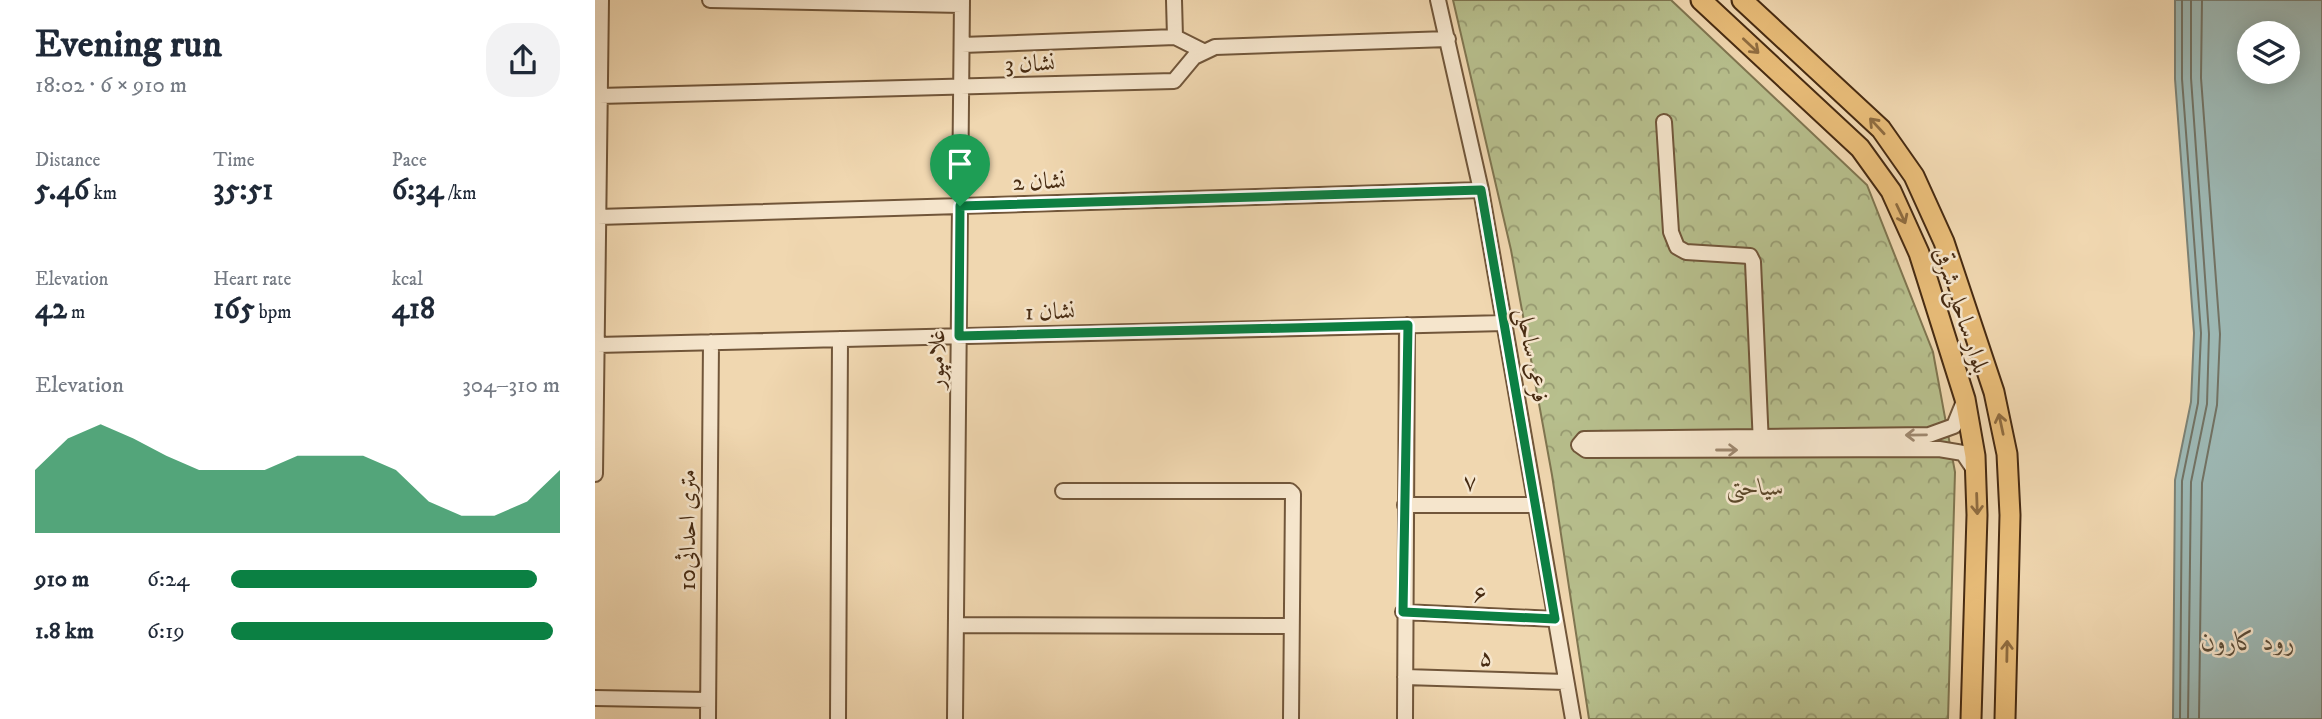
<!DOCTYPE html>
<html lang="en">
<head>
<meta charset="utf-8">
<style>
  body { margin:0; font-family:"IM FELL DW Pica",Amiri,serif; background:#f2f2f3; color:#1f2937; height:100vh; display:flex; flex-direction:column; font-size:26px; white-space:nowrap }
  * { box-sizing:border-box; margin:0 }
  p { font-size:23px; color:#747a83 }
  .icon { flex:none; width:38px; height:38px; fill:none; stroke:currentColor; stroke-width:2; stroke-linecap:round; stroke-linejoin:round }
  .map { position:relative; flex:1; overflow:hidden }
  .sheet { display:flex; flex-direction:column; background:#fff; width:595px }
  .sheet>* { flex:none }
  .buttons { position:absolute; left:1642px; top:21px; display:grid; gap:14px }
  .buttons a { display:grid; place-items:center; width:63px; height:63px; border-radius:50%; background:#fff; box-shadow:0 4px 18px #0003; font-size:35px }
  .pin { position:absolute; display:grid; place-items:center; width:60px; height:60px; color:#fff; margin:-72px -30px; border-radius:50% 50% 50% 0; rotate:-45deg; box-shadow:0 0 7px #0007 }
  .pin .icon { rotate:45deg }
  .round { display:grid; place-items:center; flex:none; width:74px; height:74px; border-radius:28px; background:#f2f2f3 }
  .summary { display:flex; align-items:center; justify-content:space-between; height:119px; padding:0 35px }
  h1 { font-size:38px; font-weight:700; line-height:52px }
  .figures { display:grid; grid-template-columns:repeat(3,1fr); gap:10px; height:119px; padding:7px 35px }
  .figures div { display:grid; align-content:center }
  .figures b { font-size:30px; font-weight:700 }
  .figures small { font-size:19px; font-weight:400 }
  .figures p { font-size:19px }
  .chart { height:196px; padding:14px 35px }
  .chart p { display:flex; justify-content:space-between }
  .chart svg { width:100%; height:126px; margin-top:7px; fill:#0b8043; opacity:.7 }
  ul { padding:0 35px; list-style:none; font-size:23px }
  li { display:grid; grid-template-columns:112px 84px 1fr; align-items:center; height:52px }
  li i { height:18px; border-radius:9px; background:#0b8043 }
  main { display:flex; flex:1; min-height:0 }
  .map>svg:first-child { display:block }
  .park { fill:url(#park-crowns); stroke:#7f7550; stroke-width:2 }
  .water { fill:#9db8b4; stroke:#7b8073; stroke-width:2; fill-rule:evenodd }
  .lines { fill:none; stroke-linecap:round; stroke-linejoin:round }
  .shore { stroke:#727263; stroke-width:2 }
  .minor-casing { stroke:#71563a; stroke-width:18 }
  .major-casing { stroke:#472b12; stroke-width:23 }
  .minor { stroke:#f5e5cc; stroke-width:14 }
  .major { stroke:#e8bc78; stroke-width:19 }
  .oneway { stroke:#8f6c40 }
  .oneway2 { stroke:#9e886f }
  .route-casing { stroke:#fff; stroke-width:14 }
  .route { stroke:#0b8043; stroke-width:9 }
  .labels { text-anchor:middle; stroke-width:5; stroke-linejoin:round; paint-order:stroke }
  .street-label { font-size:24px; fill:#472b12; stroke:#f5e5cc }
  .park-label { font-size:24px; font-style:italic; fill:#5d492b; stroke:#f5e5cc }
  .water-label { font-size:26px; font-style:italic; fill:#5c4e3a; stroke:#f5e5cc }
</style>
</head>
<body>
<main>
<section class="sheet">
<div class="summary"><div><h1>Evening run</h1><p>18:02 · 6 × 910 m</p></div><a class="round"><svg class="icon" aria-label="share" viewBox="0 0 24 24"><path d="M12 15V3M7 8l5-5 5 5M5 13v7h14v-7"/></svg></a></div>
<div class="figures">
<div><p>Distance</p><b>5.46<small> km</small></b></div>
<div><p>Time</p><b>35:51</b></div>
<div><p>Pace</p><b>6:34<small> /km</small></b></div>
</div>
<div class="figures">
<div><p>Elevation</p><b>42<small> m</small></b></div>
<div><p>Heart rate</p><b>165<small> bpm</small></b></div>
<div><p>kcal</p><b>418</b></div>
</div>
<div class="chart"><p><span>Elevation</span>304–310 m</p>
<svg viewBox="0 0 160 44" preserveAspectRatio="none"><path d="M0 44V22L10 11L20 6L30 11L40 17L50 22L60 22L70 22L80 17L90 17L100 17L110 22L120 33L130 38L140 38L150 33L160 22V44z"/></svg>
</div>
<ul>
<li><b>910 m</b>6:24<i style="width:93%"></i></li>
<li><b>1.8 km</b>6:19<i style="width:98%"></i></li>
</ul>
</section>
<div class="map">
<svg width="1727" height="719" viewBox="0 0 1727 719">
  <defs>
    <pattern id="park-crowns" width="20" height="18" patternUnits="userSpaceOnUse" patternTransform="scale(1.75)"><rect width="20" height="18" fill="#b7bf8d"/><path d="M2 6a3 3 0 1 1 6 0M12 15a3 3 0 1 1 6 0" fill="none" stroke="#979b72"/></pattern>
  </defs>
  <rect width="100%" height="100%" fill="#f0d7b0"/>
  <filter id="stains"><feTurbulence type="fractalNoise" baseFrequency=".00286" numOctaves="4"/><feColorMatrix values="0 0 0 0 .2 0 0 0 0 .09 0 0 0 0 .02 0 0 0 .5 -.17"/></filter>
  <radialGradient id="worn" r=".72"><stop offset=".6" stop-color="#630" stop-opacity="0"/><stop offset="1" stop-color="#630" stop-opacity=".3"/></radialGradient>
  <path class="park" d="M858 0H1076L1272 185 1338 352 1360 472 1353 719H994L957 475 916 250Z"/>
  <path class="water" d="M1580 0H1727V719H1578L1580 480 1596 402 1599 333 1580 79ZM1654 33H1692V72H1654Z"/>
  <g class="lines">
    <path class="shore" d="M1585 719 1587 481 1603 403 1606 333 1587 79V0
      M1593 719 1596 482 1612 404 1614 334 1596 78V0
      M1604 719 1607 483 1622 405 1625 334 1606 78 1607 0"/>
    <defs>
      <path id="minor" d="M115 0 367 5
        M579 0 580 37
        M843 0 886 190 978 719
        M367 45 580 37 608 51
        M4 96 579 81 599 57 620 47 853 39
        M1069 122 1076 232 1082 247 1091 252 1155 256 1158 262 1166 445
        M3 217 886 190
        M2 345 910 323
        M1370 399 1359 426 1334 435 989 439 984 445 991 450 1344 449 1368 453 1380 471
        M0 474 6 0
        M468 491H695L698 494 696 719
        M810 505H941
        M808 612 960 619
        M361 625 696 626
        M810 677 971 682
        M0 698 113 700
        M113 719 116 342
        M243 719 245 339
        M360 719 367 0
        M810 719 812 325"/>
      <path id="major" d="M1106 0 1265 148 1296 191 1324 253 1370 399 1380 456 1382 515 1376 719
        M1147 0 1286 129 1319 176 1349 242 1399 392 1412 454 1415 515 1410 719"/>
    </defs>
    <use href="#minor" class="minor-casing"/>
    <use href="#major" class="major-casing"/>
    <use href="#minor" class="minor"/>
    <use href="#major" class="major"/>
  </g>
  <defs><path id="oneway-shaft" d="M-6 0H5M1.5-3L5.5 0L1.5 3" fill="none" stroke-width="1.6" stroke-linecap="round" stroke-linejoin="round" transform="scale(1.75)"/></defs>
  <g class="oneway">
    <use href="#oneway-shaft" transform="translate(1156 46) rotate(43)"/>
    <use href="#oneway-shaft" transform="translate(1282 126) rotate(-133)"/>
    <use href="#oneway-shaft" transform="translate(1306 214) rotate(65)"/>
    <use href="#oneway-shaft" transform="translate(1406 424) rotate(-102)"/>
    <use href="#oneway-shaft" transform="translate(1382 504) rotate(88)"/>
    <use href="#oneway-shaft" transform="translate(1412 651) rotate(-89)"/>
  </g>
  <g class="oneway2">
    <use href="#oneway-shaft" transform="translate(1321 435) rotate(179)"/>
    <use href="#oneway-shaft" transform="translate(1132 450)"/>
  </g>
  <g class="lines">
    <defs>
      <path id="route" d="M886 190 960 619 808 612 813 325 364 336 365 206Z"/>
    </defs>
    <use href="#route" class="route-casing"/>
    <use href="#route" class="route"/>
  </g>
  <g class="labels">
    <g class="street-label">
      <text transform="translate(435 63) rotate(-1)" y="8">نشان 3</text>
      <text transform="translate(444 181) rotate(-2)" y="8">نشان 2</text>
      <text transform="translate(1367 310) rotate(72)" y="8">بلوار ساحلی شرقی</text>
      <text transform="translate(455 311) rotate(-1)" y="8">نشان 1</text>
      <text transform="translate(938 355) rotate(80)" y="8">فرعی ساحلی</text>
      <text transform="translate(341 359) rotate(-89)" y="8">غلامپور</text>
      <text x="875" y="490">۷</text>
      <text transform="translate(92 530) rotate(-90)" y="8">10متری احداثی</text>
      <text transform="translate(885 593) rotate(2)" y="8">۶</text>
      <text transform="translate(891 657) rotate(2)" y="8">۵</text>
    </g>
    <g class="park-label">
      <text x="1160" y="495">سیاحتی</text>
    </g>
    <g class="water-label">
      <text x="1653" y="650">رود کارون</text>
    </g>
  </g>
  <rect width="100%" height="100%" filter="url(#stains)"/>
  <rect width="100%" height="100%" fill="url(#worn)"/>
</svg>
<div class="buttons">
<a><svg class="icon" aria-label="layers" viewBox="0 0 24 24"><path d="M12 4l9 5-9 5-9-5zM3 14l9 5 9-5"/></svg></a>
</div>
<div class="pin" style="left:365px;top:206px;background:#1e9e55"><svg class="icon" aria-label="arrive" viewBox="0 0 24 24"><path d="M6 21V4h12l-3 4 3 4H6"/></svg></div>
</div>
</main>
</body>
</html>
